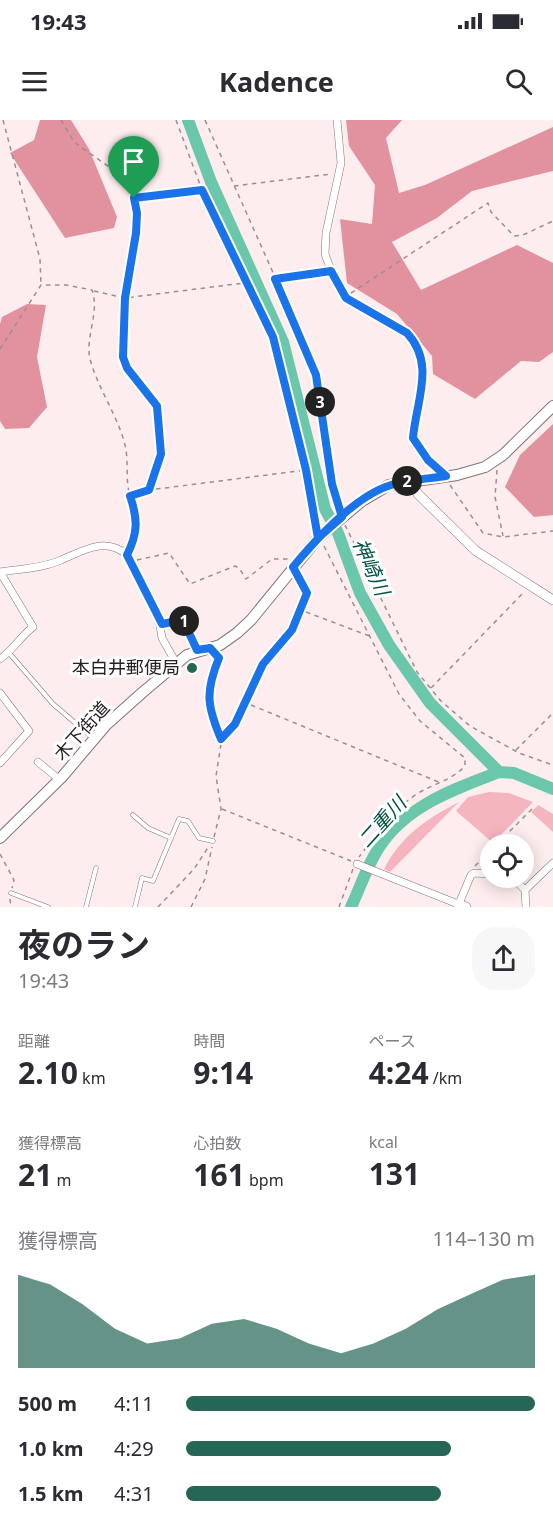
<!DOCTYPE html>
<html lang="ja">
<head>
<meta charset="utf-8">
<style>
  body { margin:0; font-family:"Noto Sans","Noto Sans JP",sans-serif; background:#f7f7f7; color:#2b2b33; height:100vh; display:flex; flex-direction:column; font-size:22px; white-space:nowrap }
  * { box-sizing:border-box; margin:0 }
  p { font-size:20px; color:#7c7c81 }
  .icon { flex:none; width:33px; height:33px; fill:none; stroke:currentColor; stroke-width:2; stroke-linecap:round; stroke-linejoin:round }
  .map { position:relative; height:787px; overflow:hidden }
  .sheet { display:flex; flex-direction:column; background:#fff; flex:1 }
  .sheet>* { flex:none }
  .tools { position:absolute; left:480px; top:714px; display:grid; gap:12px }
  .tools a { display:grid; place-items:center; width:54px; height:54px; border-radius:50%; background:#fff; box-shadow:0 3px 15px #0003; font-size:30px }
  .pin { position:absolute; display:grid; place-items:center; width:51px; height:51px; color:#fff; margin:-62px -26px; border-radius:50% 50% 50% 0; rotate:-45deg; box-shadow:0 0 6px #0007 }
  .pin .icon { rotate:45deg }
  .km { position:absolute; width:30px; height:30px; margin:-15px; border-radius:50%; background:#222; color:#fff; font-size:16px; line-height:30px; text-align:center }
  .round { display:grid; place-items:center; flex:none; width:63px; height:63px; border-radius:24px; background:#f7f7f7 }
  .summary { display:flex; align-items:center; justify-content:space-between; height:102px; padding:0 18px }
  h1 { font-size:33px; font-weight:700; line-height:45px }
  .figures { display:grid; grid-template-columns:repeat(3,1fr); gap:9px; height:102px; padding:6px 18px }
  .figures div { display:grid; align-content:center }
  .figures b { font-size:30px; font-weight:700 }
  .figures small { font-size:16px; font-weight:400 }
  .figures p { font-size:16px }
  .chart { height:168px; padding:12px 18px }
  .chart p { display:flex; justify-content:space-between }
  .chart svg { width:100%; height:108px; margin-top:6px; fill:#256655; opacity:.7 }
  ul { padding:0 18px; list-style:none; font-size:20px }
  li { display:grid; grid-template-columns:96px 72px 1fr; align-items:center; height:45px }
  li i { height:15px; border-radius:8px; background:#256655 }
  .status { display:flex; justify-content:space-between; align-items:center; height:42px; padding:0 30px; background:#fff; direction:ltr }
  .status svg { height:16px; fill:currentColor }
  header { display:flex; justify-content:space-between; align-items:center; height:78px; padding:0 18px; background:#fff; font-size:27px; font-weight:700 }
  .map>svg:first-child { display:block }
  .green { fill:#f5b5be }
  .forest { fill:#e2929e }
  .lines { fill:none; stroke-linecap:round; stroke-linejoin:round }
  .river { stroke:#6ac7ac; stroke-width:12 }
  .service-casing { stroke:#837476; stroke-width:5 }
  .minor-casing { stroke:#837476; stroke-width:8 }
  .tertiary-casing { stroke:#837476; stroke-width:10 }
  .primary-casing { stroke:#837476; stroke-width:12 }
  .path { stroke:#9a8e8f; stroke-width:1.5; stroke-dasharray:4.5 4.5; stroke-linecap:butt }
  .service { stroke:#fff; stroke-width:4 }
  .minor { stroke:#fff; stroke-width:7 }
  .tertiary { stroke:#fff; stroke-width:9 }
  .primary { stroke:#fff; stroke-width:10 }
  .route-casing { stroke:#fff; stroke-width:12 }
  .route { stroke:#1a73e8; stroke-width:8 }
  .poi-dot { fill:#256655; stroke:#fff; stroke-width:2 }
  .labels { text-anchor:middle; stroke-width:6; stroke-linejoin:round; paint-order:stroke }
  .poi-label { font-size:18px; fill:#262021; stroke:#fff; text-anchor:end }
  .street-label { font-size:18px; fill:#262021; stroke:#fff }
  .water-label { font-size:20px; font-style:italic; fill:#005342; stroke:#fff }
</style>
</head>
<body>
<div class="status"><b>19:43</b><svg viewBox="0 0 49 12"><path d="M0 12V9h3v3zM5 12V6h3v6zM10 12V3h3v9zM15 12V0h3v12zM26 1h20v11H26zM47 4h2v5h-2z"/></svg></div>
<header><svg class="icon" aria-label="menu" viewBox="0 0 24 24"><path d="M4 6h16M4 12h16M4 18h16"/></svg>Kadence<svg class="icon" aria-label="search" viewBox="0 0 24 24"><circle cx="10" cy="10" r="6"/><path d="M15 15l6 6"/></svg></header>
<div class="map">
<svg width="553" height="787" viewBox="0 0 553 787">
  <rect width="100%" height="100%" fill="#feedef"/>
  <path class="green" d="M489 672 509 673 533 682 493 723 456 691 468 677Z
    M459 682 390 752 384 749C401 716 426 699 459 682Z
    M538 685 553 694V712L531 692Z"/>
  <path class="forest" d="M40 0H71L89 29 117 97 114 108 65 118 10 33 34 20Z
    M346 0H402L386 18 399 73 425 65 553 7V51L472 71 437 98 392 122 421 170 517 125 553 143V232L539 242 521 241 475 279 433 254 432 236 397 194 347 163 340 99 372 104 375 65 349 26Z
    M27 184 46 185 37 237 47 287 29 308 5 309 0 301V204L2 197Z
    M553 304V395L534 397 505 367 520 335Z"/>
  <g class="lines">
    <path class="river" d="M188 0 211 62 283 222 325 389 338 413 360 473 389 525 430 583 499 652 514 653 553 669
      M351 787C359 770 365 752 374 736 399 688 452 670 499 652"/>
    <defs>
      <path id="service" d="M162 504 183 500 191 515
        M10 534 53 584 93 618
        M133 695 148 708 171 718
        M11 773 48 787
        M86 787 96 748
        M135 787 142 758 153 761 179 699 188 701 199 718 213 721"/>
      <path id="minor" d="M337 0 341 43 326 113 325 134 335 161 346 178 407 213 419 228 423 256 413 318 428 340 446 356
        M0 452C19 449 44 448 61 440 83 431 105 416 127 435L158 494 162 518 176 543
        M0 539C13 530 20 517 33 507L0 452
        M0 573 29 611 0 643
        M221 619 235 604 263 544 292 510 307 473 293 447
        M38 642 60 660
        M357 744 458 784
        M513 758 525 770 526 787
        M525 770 553 743
        M458 786 471 755 474 753 490 754"/>
      <path id="tertiary" d="M409 361 418 374 476 431 553 480
        M458 784 466 787"/>
      <path id="primary" d="M0 718 62 657 106 605 143 572 187 535 220 525 237 513 251 500 318 418 362 381 389 365 457 355 485 347 503 335 553 286"/>
    </defs>
    <use href="#service" class="service-casing"/>
    <use href="#minor" class="minor-casing"/>
    <use href="#tertiary" class="tertiary-casing"/>
    <use href="#primary" class="primary-casing"/>
    <path class="path" d="M3 0 40 139 41 165
      M61 0 74 22 112 49 124 61 134 78 137 93 136 113 125 178 123 237 127 248 157 287 161 335 149 370
      M176 0 202 70 273 217 306 350 316 408
      M205 0 312 240 332 364 340 389
      M234 66 331 54
      M135 78 201 70
      M275 159 324 152
      M94 171 125 178 244 163
      M351 173 488 83 491 92 514 116 523 115 553 101
      M0 229 41 165H66L92 170C100 192 85 217 90 239 98 269 118 296 125 325 129 341 125 359 130 376 135 396 141 408 130 429
      M497 350 495 377 503 416
      M450 365 483 413 503 417 553 411
      M130 376 149 370 306 350
      M345 405 417 552 441 581 470 606 519 633 553 645
      M324 426 399 574 420 601 465 638V646C451 661 434 663 417 674 392 690 376 715 359 737
      M137 440 169 433 190 464 235 446 239 448 246 459 272 439H289
      M306 492 372 517
      M217 536 219 538C207 568 206 582 218 611
      M431 568 524 472
      M251 585 441 663
      M516 630 553 593
      M222 689 351 741
      M214 717 221 689 216 656 221 624
      M497 724 535 686
      M0 734 14 760 12 768
      M475 746 490 731
      M10 779 11 787
      M158 787 194 749 209 726
      M191 787 205 759 212 727
      M339 787 353 749"/>
    <use href="#service" class="service"/>
    <use href="#minor" class="minor"/>
    <use href="#tertiary" class="tertiary"/>
    <use href="#primary" class="primary"/>
  </g>
  <g class="lines">
    <defs>
      <path id="route" d="M134 78 137 93 136 113 125 178 123 237 127 248 157 286 161 334 149 370 130 376C138 399 138 413 127 435L162 504 183 500 197 530 210 528 219 538C205 572 207 586 221 619L235 604 263 544 292 510 307 473 293 447C317 418 355 376 391 365 409 359 428 359 446 356L428 340 413 318C416 281 436 244 407 213L346 178 331 151 275 159 316 255 332 364 342 397 318 418 306 350 273 217 202 70 134 78"/>
    </defs>
    <use href="#route" class="route-casing"/>
    <use href="#route" class="route"/>
  </g>
  <circle class="poi-dot" cx="192" cy="548" r="6"/>
  <g class="labels">
    <g class="poi-label">
      <text x="180" y="554">本白井郵便局</text>
    </g>
    <g class="street-label">
      <text transform="translate(82 611) rotate(-48)" y="6">木下街道</text>
    </g>
    <g class="water-label">
      <text transform="translate(371 447) rotate(66)" y="7">神崎川</text>
      <text transform="translate(382 702) rotate(-48)" y="7">二重川</text>
    </g>
  </g>
</svg>
<div class="tools">
<a><svg class="icon" aria-label="locate" viewBox="0 0 24 24"><circle cx="12" cy="12" r="6"/><path d="M12 2v4M12 18v4M2 12h4M18 12h4"/></svg></a>
</div>
<div class="pin" style="left:134px;top:78px;background:#1e9e55"><svg class="icon" aria-label="arrive" viewBox="0 0 24 24"><path d="M6 21V4h12l-3 4 3 4H6"/></svg></div>
<b class="km" style="left:184px;top:501px">1</b>
<b class="km" style="left:407px;top:361px">2</b>
<b class="km" style="left:320px;top:282px">3</b>
</div>
<section class="sheet">
<div class="summary"><div><h1>夜のラン</h1><p>19:43</p></div><a class="round"><svg class="icon" aria-label="share" viewBox="0 0 24 24"><path d="M12 15V3M7 8l5-5 5 5M5 13v7h14v-7"/></svg></a></div>
<div class="figures">
<div><p>距離</p><b>2.10<small> km</small></b></div>
<div><p>時間</p><b>9:14</b></div>
<div><p>ペース</p><b>4:24<small> /km</small></b></div>
</div>
<div class="figures">
<div><p>獲得標高</p><b>21<small> m</small></b></div>
<div><p>心拍数</p><b>161<small> bpm</small></b></div>
<div><p>kcal</p><b>131</b></div>
</div>
<div class="chart"><p><span>獲得標高</span>114–130 m</p>
<svg viewBox="0 0 160 44" preserveAspectRatio="none"><path d="M0 44V6L10 10L20 18L30 28L40 34L50 32L60 26L70 24L80 28L90 34L100 38L110 34L120 28L130 20L140 14L150 8L160 6V44z"/></svg>
</div>
<ul>
<li><b>500 m</b>4:11<i style="width:100%"></i></li>
<li><b>1.0 km</b>4:29<i style="width:76%"></i></li>
<li><b>1.5 km</b>4:31<i style="width:73%"></i></li>
</ul>
</section>
</body>
</html>
